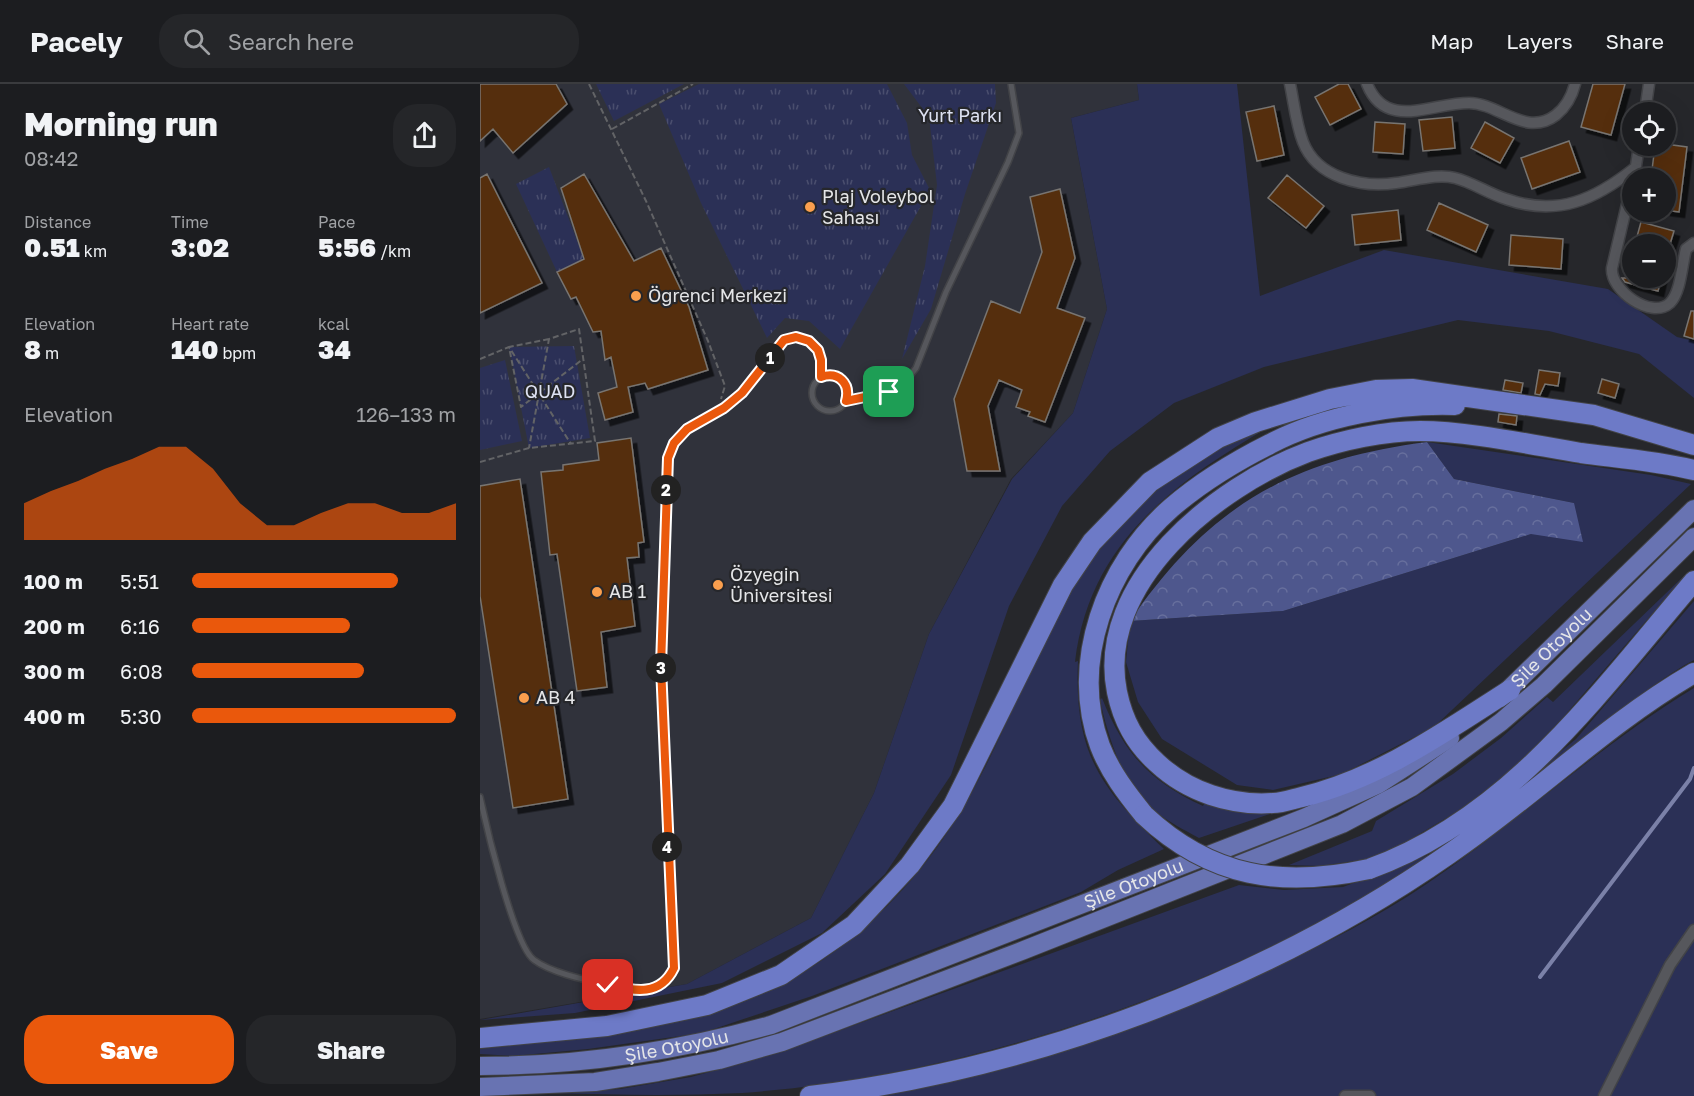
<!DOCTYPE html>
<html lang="en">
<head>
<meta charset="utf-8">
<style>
  body { margin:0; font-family:"Golos Text",sans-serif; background:#252629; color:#f1f3f6; height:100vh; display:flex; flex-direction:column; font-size:22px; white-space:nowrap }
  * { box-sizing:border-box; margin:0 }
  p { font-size:20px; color:#a0a2a5 }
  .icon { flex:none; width:33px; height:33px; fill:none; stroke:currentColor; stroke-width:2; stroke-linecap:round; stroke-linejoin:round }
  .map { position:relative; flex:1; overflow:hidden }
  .details { display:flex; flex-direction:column; background:#1c1d20; width:480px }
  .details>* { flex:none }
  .controls { position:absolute; left:1142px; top:18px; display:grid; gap:12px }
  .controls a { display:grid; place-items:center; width:54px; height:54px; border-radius:50%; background:#1c1d20; box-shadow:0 6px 24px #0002,0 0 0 2px #3a3b3e; font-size:30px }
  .pin { position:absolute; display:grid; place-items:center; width:51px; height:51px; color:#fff; margin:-26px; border-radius:12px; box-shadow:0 3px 9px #0006 }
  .km { position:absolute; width:30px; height:30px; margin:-15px; border-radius:50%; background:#222; color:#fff; font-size:16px; line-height:30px; text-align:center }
  .round { display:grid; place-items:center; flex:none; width:63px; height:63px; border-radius:24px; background:#252629 }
  .overview { display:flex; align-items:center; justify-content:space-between; height:102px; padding:0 24px }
  h1 { font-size:33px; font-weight:800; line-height:45px }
  .stats { display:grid; grid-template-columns:repeat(3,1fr); gap:9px; height:102px; padding:6px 24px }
  .stats div { display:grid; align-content:center }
  .stats b { font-size:26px; font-weight:800 }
  .stats small { font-size:16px; font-weight:400 }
  .stats p { font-size:16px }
  .chart { height:168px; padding:12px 24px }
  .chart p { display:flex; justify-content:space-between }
  .chart svg { width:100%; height:108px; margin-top:6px; fill:#ea580c; opacity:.7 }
  .cta { display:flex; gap:12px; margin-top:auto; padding:12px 24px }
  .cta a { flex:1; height:69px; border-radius:24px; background:#ea580c; color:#fff; font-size:24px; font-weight:800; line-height:69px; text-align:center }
  .cta a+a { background:#252629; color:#f1f3f6 }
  ul { padding:0 24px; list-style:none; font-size:20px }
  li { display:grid; grid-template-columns:96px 72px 1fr; align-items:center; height:45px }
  li i { height:15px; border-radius:8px; background:#ea580c }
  header { display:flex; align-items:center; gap:36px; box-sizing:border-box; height:84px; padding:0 30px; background:#1c1d20; border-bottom:2px solid #3a3b3e }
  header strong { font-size:28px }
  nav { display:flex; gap:33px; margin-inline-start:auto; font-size:21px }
  .search { width:420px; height:54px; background:#252629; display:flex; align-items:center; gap:15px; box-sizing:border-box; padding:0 21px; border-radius:24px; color:#a0a2a5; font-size:22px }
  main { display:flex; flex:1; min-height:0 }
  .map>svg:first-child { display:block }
  .built { fill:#30323b }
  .green { fill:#2b3056 }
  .forest { fill:url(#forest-crowns) }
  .park { fill:url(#park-tufts) }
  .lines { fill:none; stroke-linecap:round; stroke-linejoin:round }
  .stream { stroke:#7b81a8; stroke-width:4 }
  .building { fill:#542f0c; stroke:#787471; stroke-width:1.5; filter:url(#shadow) }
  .service-casing { stroke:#424347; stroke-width:8 }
  .minor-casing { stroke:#424347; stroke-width:13 }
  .trunk-casing { stroke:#424347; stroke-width:20 }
  .motorway-casing { stroke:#424347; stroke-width:22 }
  .path { stroke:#626366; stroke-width:2; stroke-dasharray:6 3; stroke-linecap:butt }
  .service { stroke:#56575c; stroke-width:5 }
  .minor { stroke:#56575c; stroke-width:10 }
  .trunk { stroke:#6873b2; stroke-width:18 }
  .motorway { stroke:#6d7ac7; stroke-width:20 }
  .motorway-bridge-casing { stroke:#424347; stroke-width:22; stroke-linecap:butt }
  .motorway-bridge { stroke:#6d7ac7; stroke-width:20 }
  .route-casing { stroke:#fff; stroke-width:12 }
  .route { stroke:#ea580c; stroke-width:8 }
  .poi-dot { fill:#fa9f4e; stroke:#26272b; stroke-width:2 }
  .labels { text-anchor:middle; stroke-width:4.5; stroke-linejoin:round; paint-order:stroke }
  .park-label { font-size:18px; fill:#dde1f2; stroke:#26272b }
  .poi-label { font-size:18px; fill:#e5e6e8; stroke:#26272b; text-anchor:start }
  .street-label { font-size:18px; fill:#e5e6e8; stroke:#26272b }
</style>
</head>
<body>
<header>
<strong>Pacely</strong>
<div class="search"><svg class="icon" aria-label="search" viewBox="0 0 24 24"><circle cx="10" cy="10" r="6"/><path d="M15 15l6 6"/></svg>Search here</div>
<nav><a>Map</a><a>Layers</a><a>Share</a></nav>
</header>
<main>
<section class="details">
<div class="overview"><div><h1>Morning run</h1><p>08:42</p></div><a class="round"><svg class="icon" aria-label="share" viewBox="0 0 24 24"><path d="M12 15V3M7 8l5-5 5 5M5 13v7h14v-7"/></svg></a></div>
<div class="stats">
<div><p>Distance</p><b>0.51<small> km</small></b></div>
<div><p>Time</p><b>3:02</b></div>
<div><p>Pace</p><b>5:56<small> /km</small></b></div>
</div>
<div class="stats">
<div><p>Elevation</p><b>8<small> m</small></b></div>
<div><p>Heart rate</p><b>140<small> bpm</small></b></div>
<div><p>kcal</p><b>34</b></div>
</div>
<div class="chart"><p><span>Elevation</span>126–133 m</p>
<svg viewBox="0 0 160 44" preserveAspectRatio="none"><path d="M0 44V29L10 24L20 20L30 15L40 11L50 6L60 6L70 15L80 29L90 38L100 38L110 33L120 29L130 29L140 33L150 33L160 29V44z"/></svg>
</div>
<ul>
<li><b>100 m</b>5:51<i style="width:78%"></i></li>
<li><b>200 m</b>6:16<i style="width:60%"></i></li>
<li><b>300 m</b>6:08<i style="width:65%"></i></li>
<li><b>400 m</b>5:30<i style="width:100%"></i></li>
</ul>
<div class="cta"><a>Save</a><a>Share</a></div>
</section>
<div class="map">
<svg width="1214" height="1012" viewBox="0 0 1214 1012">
  <defs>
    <pattern id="forest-crowns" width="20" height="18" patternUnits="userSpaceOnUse" patternTransform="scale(1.5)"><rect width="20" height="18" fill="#4e578d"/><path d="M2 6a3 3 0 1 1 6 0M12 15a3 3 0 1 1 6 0" fill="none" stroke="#676f9d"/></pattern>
    <pattern id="park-tufts" width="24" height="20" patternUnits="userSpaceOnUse" patternTransform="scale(1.5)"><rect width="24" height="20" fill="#2b3056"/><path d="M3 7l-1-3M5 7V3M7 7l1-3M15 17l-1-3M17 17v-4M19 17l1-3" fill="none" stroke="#4a4e6e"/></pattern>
    <filter id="shadow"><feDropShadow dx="5.5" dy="5.5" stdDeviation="0" flood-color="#0009"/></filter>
  </defs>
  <rect width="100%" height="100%" fill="#26272b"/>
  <path class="built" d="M0 0H657L659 16 591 34 627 225 593 329 531 395 449 550 394 709 331 834 207 900 0 935Z"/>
  <path class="green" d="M657 0H757L780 212 904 166 1128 205 1197 253 1214 257V314L1159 270 1069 247 978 236 784 283 694 319 630 367 582 422 529 522 471 691 405 790 342 849 242 899 95 929 0 936 207 900 331 834 394 709 449 550 532 395 593 329 627 225 591 34 659 16Z
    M787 344C692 400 609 460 595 578L598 577C594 670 620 703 684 765L638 786 601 808 332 912 222 949 108 965 33 972 0 970V965C102 954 216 946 308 897 391 852 458 776 500 693 521 653 538 612 558 572 578 532 596 489 624 455 646 429 694 389 723 372 743 361 766 353 787 344Z
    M947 358 1171 391 1211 400 954 643 862 690 793 706 757 701 682 655 658 618 646 578 650 537 803 527 1051 450 1094 419 974 395Z
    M1209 487 1081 636 1031 687 978 727 916 764 888 775 840 782 809 781 892 747 896 737 973 690 1021 654 1067 613 1073 618Z
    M1214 517V576C1187 590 1161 611 1137 630 1099 659 1060 689 1022 718 1001 735 980 753 957 768 763 899 495 992 262 1009 199 1012 136 1011 73 1009L140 1005 211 993 295 970 759 801 804 806 863 803 959 767 1096 655Z
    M1214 604V1012H396C478 999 554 972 632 945 742 906 851 865 948 799 1039 737 1120 661 1214 604Z
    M622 614C644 669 669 697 723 722L725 718 796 728 719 754C704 746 688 737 675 728 645 709 627 649 620 616Z"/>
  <path class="forest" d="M947 358 974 395 1094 419 1103 458 1051 450 803 527 650 537C729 422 810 376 947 358Z"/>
  <path class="park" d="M116 0H204L134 37Z
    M219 0H407L427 39 432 71 450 106 360 265 329 237 305 234 287 254 221 119 179 20Z
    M424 0H515L516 19 485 110 451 225 422 275 445 182 457 101 449 33Z
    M69 83 104 175 77 188 36 100Z
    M94 262 110 354 49 364 29 263Z
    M25 276 42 357 0 366V284Z"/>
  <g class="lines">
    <path class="stream" d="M1060 893 1210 695 1214 684"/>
  </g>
  <path class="building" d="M0 0H76L87 20 33 69 13 45 0 57Z
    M859 0H868L881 25 850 41 835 13Z
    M1113 0H1145L1131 51 1101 43Z
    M794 22 804 71 777 77 766 28Z
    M972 33 975 64 943 67 939 36Z
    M895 38 925 40 923 70 893 68Z
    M1005 38 1034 54 1020 79 991 64Z
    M1089 57 1100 88 1052 105 1041 74Z
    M1185 60 1207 63 1199 128 1185 126V94H1171L1175 62Z
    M7 90 62 199 0 229V94Z
    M104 90 154 177 181 164 209 223 228 286 168 305 165 299 148 303 153 328 125 336 118 309 137 303 131 273 125 276 121 247 113 248 96 213 91 215 77 188 104 175 81 104Z
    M807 91 844 122 826 144 788 114Z
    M580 105 595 174 577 224 605 234 565 338 548 332 550 328 536 323 542 306 519 296 508 322 520 387H487L474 315 511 217 540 229 562 168 550 113Z
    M959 119 1008 141 996 168 947 146Z
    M918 126 921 156 875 161 872 131Z
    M1161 138 1194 147 1190 160H1155Z
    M1031 151 1083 155 1081 185 1029 181Z
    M1142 194H1181L1178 207 1145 198Z
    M1211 227H1214V255L1204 252Z
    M1059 286 1080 289 1078 302 1065 300 1060 311 1055 310Z
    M1122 295 1139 300 1135 314 1118 309Z
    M1025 296 1043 299 1041 309 1023 306Z
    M1019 330 1037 332 1036 341 1018 338Z
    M151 354 164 458 158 459 159 473 147 474 155 542 121 548 127 603 97 607 77 470 70 471 61 388 83 386V381L119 376 117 359Z
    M40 395 88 715 33 724 0 512V402Z"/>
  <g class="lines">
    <defs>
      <path id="service" d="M332 309a18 18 0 1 1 36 0a18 18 0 1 1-36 0Z
        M366 317C395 312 419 309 436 284L466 208 528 78 539 49 531 0
        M0 713C6 741 34 862 54 876 74 891 117 898 141 904 165 909 184 906 194 884L181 582 188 374C202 335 236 335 263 309 279 293 300 241 328 256 342 264 341 279 341 293"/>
      <path id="minor" d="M810 0C814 19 816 40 823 58 837 94 882 104 916 99 934 97 957 89 975 94 992 98 1009 110 1026 115 1077 133 1115 116 1156 83
        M887 0C906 47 951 19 989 19 1019 19 1046 54 1076 31 1086 23 1092 12 1095 0
        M1165 28 1169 0
        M1155 88 1159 62
        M1152 99 1132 184C1130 206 1171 236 1190 219 1201 208 1202 180 1206 165L1214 159
        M865 1012H890
        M1124 1012 1190 881 1214 846"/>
      <g id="trunk">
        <path id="s1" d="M1020 614 1214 425"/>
        <path id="s2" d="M0 982C100 982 194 968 291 941L824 734 899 700 970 654"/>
        <path d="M0 1003 115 998 178 988 239 976 302 958 544 866 862 740 932 703 1021 638 1064 601 1214 453"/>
      </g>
      <path id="motorway" d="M1030 606C964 648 900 694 822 713 813 715 803 719 793 719 751 722 708 708 677 679 655 659 643 637 637 608 615 499 737 402 828 368 862 356 904 347 940 347 989 347 1052 361 1101 369 1139 374 1177 377 1214 386
        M664 731C647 710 630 688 620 662 589 579 626 481 691 424 720 399 756 377 790 360 843 332 916 319 975 321
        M889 785C1031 734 1120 607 1214 497
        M0 954 127 942 227 921 301 891 374 841 430 781 473 722 583 501 612 458 670 398 738 354 776 338 850 315 896 306 932 305 1114 331 1214 361
        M330 1012C553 985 785 898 969 770 1053 713 1126 640 1214 589"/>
    </defs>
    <use href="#service" class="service-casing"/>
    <use href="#minor" class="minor-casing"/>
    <use href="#trunk" class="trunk-casing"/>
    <use href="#motorway" class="motorway-casing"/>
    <path class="path" d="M109 0 166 117 228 257 245 302 241 315
      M132 45 213 0
      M69 255 29 263 41 323 103 275
      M0 275 29 263 91 360
      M0 378 49 364 115 357 99 245 69 255 49 364"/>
    <use href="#service" class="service"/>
    <use href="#minor" class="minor"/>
    <use href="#trunk" class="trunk"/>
    <use href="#motorway" class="motorway"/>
    <defs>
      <path id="motorway-bridge" d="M664 731C731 794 802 804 889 785"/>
    </defs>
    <use href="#motorway-bridge" class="motorway-bridge-casing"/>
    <use href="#motorway-bridge" class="motorway-bridge"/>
  </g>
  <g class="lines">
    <defs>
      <path id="route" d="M128 901C155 907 180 913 194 884L181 582 188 374 194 359 207 345 244 324 262 309 304 256 316 253 329 257 338 266 341 276V293C358 287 371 299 366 317L409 308"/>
    </defs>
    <use href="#route" class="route-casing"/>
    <use href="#route" class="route"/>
  </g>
  <g class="poi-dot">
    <circle cx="330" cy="123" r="6"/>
    <circle cx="156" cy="212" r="6"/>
    <circle cx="238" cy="501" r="6"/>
    <circle cx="117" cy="508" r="6"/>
    <circle cx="44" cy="614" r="6"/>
  </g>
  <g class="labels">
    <g class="park-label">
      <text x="480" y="38">Yurt Parkı</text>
      <text x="70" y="314">QUAD</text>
    </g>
    <g class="poi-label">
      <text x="342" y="119">Plaj Voleybol<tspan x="342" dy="21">Sahası</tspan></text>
      <text x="168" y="218">Öğrenci Merkezi</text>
      <text x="250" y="497">Özyeğin<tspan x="250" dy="21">Üniversitesi</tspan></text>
      <text x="129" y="514">AB 1</text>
      <text x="56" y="620">AB 4</text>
    </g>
    <g class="street-label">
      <text dy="6" stroke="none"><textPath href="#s1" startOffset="72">Şile Otoyolu</textPath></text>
      <text dy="6" stroke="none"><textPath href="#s2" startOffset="684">Şile Otoyolu</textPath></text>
      <text dy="6" stroke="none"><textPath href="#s2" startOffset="198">Şile Otoyolu</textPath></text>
    </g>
  </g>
</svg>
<div class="controls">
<a><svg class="icon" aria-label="locate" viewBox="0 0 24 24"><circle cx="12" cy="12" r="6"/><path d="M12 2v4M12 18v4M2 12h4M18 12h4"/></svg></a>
<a>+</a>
<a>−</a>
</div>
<div class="pin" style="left:409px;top:308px;background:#1e9e55"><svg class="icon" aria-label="arrive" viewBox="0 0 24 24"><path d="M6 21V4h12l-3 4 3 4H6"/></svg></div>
<div class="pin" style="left:128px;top:901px;background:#d93025"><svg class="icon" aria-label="check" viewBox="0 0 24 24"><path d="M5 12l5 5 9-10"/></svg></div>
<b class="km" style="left:290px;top:274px">1</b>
<b class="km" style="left:186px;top:406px">2</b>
<b class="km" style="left:181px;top:584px">3</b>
<b class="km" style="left:187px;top:763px">4</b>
</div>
</main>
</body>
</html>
